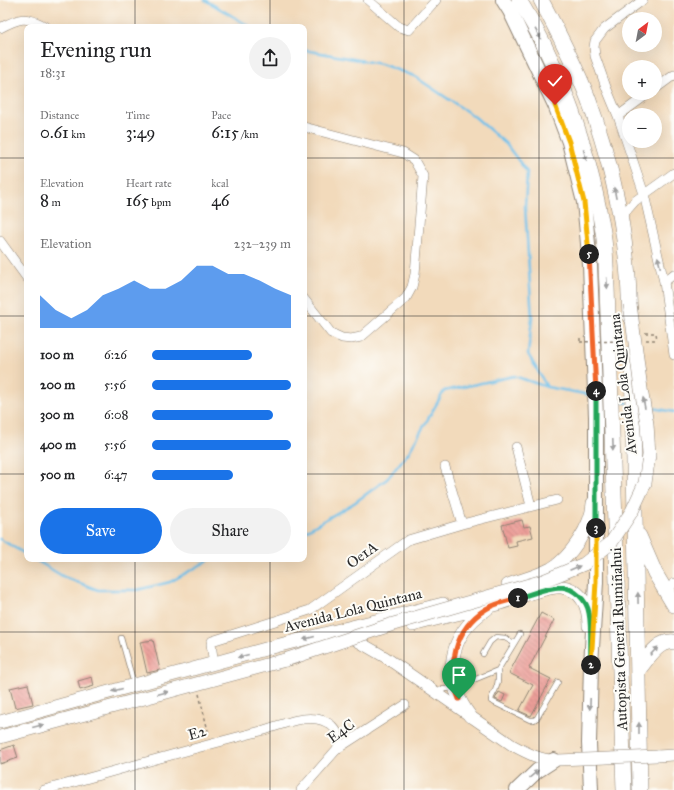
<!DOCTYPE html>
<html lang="en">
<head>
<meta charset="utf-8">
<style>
  body { margin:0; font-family:"IM FELL Great Primer",serif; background:#f2f2f2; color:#202124; height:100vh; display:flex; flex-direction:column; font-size:15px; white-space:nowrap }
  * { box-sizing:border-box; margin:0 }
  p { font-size:13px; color:#757577 }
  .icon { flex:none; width:22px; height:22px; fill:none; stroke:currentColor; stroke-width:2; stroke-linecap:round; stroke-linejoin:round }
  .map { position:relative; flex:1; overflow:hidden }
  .panel { position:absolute; left:24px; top:24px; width:283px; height:538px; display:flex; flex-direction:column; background:#fff; border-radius:8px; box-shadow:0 4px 16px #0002 }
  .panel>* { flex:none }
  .needle { width:26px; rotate:32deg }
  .controls { position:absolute; left:622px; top:12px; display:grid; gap:8px }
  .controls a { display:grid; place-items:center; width:40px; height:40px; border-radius:50%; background:#fff; box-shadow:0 4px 16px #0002; font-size:20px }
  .pin { position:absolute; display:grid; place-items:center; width:34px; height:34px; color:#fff; margin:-41px -17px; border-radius:50% 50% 50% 0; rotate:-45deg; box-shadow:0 0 4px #0007 }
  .pin .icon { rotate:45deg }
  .km { position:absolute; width:20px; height:20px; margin:-10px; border-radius:50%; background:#222; color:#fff; font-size:11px; line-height:20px; text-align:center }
  .round { display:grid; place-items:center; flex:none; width:42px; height:42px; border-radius:21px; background:#f2f2f2 }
  .overview { display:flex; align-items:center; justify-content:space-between; height:68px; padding:0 16px }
  h1 { font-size:22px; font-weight:600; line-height:30px }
  .metrics { display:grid; grid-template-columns:repeat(3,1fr); gap:6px; height:68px; padding:4px 16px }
  .metrics div { display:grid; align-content:center }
  .metrics b { font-size:17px; font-weight:600 }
  .metrics small { font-size:11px; font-weight:400 }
  .metrics p { font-size:11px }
  .chart { height:112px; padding:8px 16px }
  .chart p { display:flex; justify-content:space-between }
  .chart svg { width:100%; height:72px; margin-top:4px; fill:#1a73e8; opacity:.7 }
  .primary-button { display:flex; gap:8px; margin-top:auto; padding:8px 16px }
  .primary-button a { flex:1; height:46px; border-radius:24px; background:#1a73e8; color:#fff; font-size:16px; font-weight:600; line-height:46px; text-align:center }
  .primary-button a+a { background:#f2f2f2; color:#202124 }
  ul { padding:0 16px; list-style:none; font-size:13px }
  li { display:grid; grid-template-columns:64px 48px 1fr; align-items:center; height:30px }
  li i { height:10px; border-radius:5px; background:#1a73e8 }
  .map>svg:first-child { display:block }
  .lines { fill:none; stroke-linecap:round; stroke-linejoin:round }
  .stream { stroke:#6ec0ea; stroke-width:2.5 }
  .building { fill:url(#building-back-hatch) }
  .service-casing { stroke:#8e8273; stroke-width:6 }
  .minor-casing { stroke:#8e8273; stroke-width:10 }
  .tertiary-casing { stroke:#8e8273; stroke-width:12 }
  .secondary-casing { stroke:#8e8273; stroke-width:14 }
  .primary-casing { stroke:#8e8273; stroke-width:16 }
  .trunk-casing { stroke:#8e8273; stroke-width:16 }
  .path { stroke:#8e8273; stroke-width:1.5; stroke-dasharray:3 3; stroke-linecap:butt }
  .service { stroke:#fff; stroke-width:4.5 }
  .minor { stroke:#fff; stroke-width:9 }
  .tertiary { stroke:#fff; stroke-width:11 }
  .secondary { stroke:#fff; stroke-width:13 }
  .primary { stroke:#fff; stroke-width:14 }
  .trunk { stroke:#fff; stroke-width:15 }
  .tertiary-bridge-casing { stroke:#8e8273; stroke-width:12; stroke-linecap:butt }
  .secondary-bridge-casing { stroke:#8e8273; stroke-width:14; stroke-linecap:butt }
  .path-bridge { stroke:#8e8273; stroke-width:1.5; stroke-dasharray:3 3; stroke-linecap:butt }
  .tertiary-bridge { stroke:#fff; stroke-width:11 }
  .secondary-bridge { stroke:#fff; stroke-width:13 }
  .oneway { fill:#a0a0a0 }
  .split-1-casing { stroke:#fff; stroke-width:8 }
  .split-2-casing { stroke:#fff; stroke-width:8 }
  .split-3-casing { stroke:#fff; stroke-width:8 }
  .split-4-casing { stroke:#fff; stroke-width:8 }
  .split-5-casing { stroke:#fff; stroke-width:8 }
  .split-6-casing { stroke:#fff; stroke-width:8 }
  .split-1 { stroke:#f0652b; stroke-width:5 }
  .split-2 { stroke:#22a559; stroke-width:5 }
  .split-3 { stroke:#f5b400; stroke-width:5 }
  .split-4 { stroke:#22a559; stroke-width:5 }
  .split-5 { stroke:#f0652b; stroke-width:5 }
  .split-6 { stroke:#f5b400; stroke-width:5 }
  .grid { fill:none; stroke:#2b2b2b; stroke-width:1; stroke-opacity:0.55 }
  .labels { text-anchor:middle; stroke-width:4; stroke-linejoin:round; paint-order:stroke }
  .street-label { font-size:15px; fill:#2b2b2b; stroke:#fdfcf7 }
</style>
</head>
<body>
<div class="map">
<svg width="674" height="790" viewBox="0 0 674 790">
  <defs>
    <pattern id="building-back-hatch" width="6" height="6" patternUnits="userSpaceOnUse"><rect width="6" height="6" fill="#ec9f99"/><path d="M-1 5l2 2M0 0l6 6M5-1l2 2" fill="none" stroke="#bf827d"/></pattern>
  </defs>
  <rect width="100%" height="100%" fill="#fdfcf7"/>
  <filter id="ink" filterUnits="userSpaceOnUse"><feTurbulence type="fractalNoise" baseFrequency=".025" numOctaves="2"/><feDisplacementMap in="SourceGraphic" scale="8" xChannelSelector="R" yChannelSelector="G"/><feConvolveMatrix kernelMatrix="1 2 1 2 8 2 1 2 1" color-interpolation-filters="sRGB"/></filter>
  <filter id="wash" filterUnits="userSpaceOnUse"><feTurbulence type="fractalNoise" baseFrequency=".012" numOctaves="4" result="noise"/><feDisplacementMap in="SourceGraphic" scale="16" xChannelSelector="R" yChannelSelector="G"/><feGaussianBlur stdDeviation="0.9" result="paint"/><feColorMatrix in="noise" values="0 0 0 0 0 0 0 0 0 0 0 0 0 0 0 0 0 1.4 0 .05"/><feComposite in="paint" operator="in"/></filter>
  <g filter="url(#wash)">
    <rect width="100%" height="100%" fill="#f2dabb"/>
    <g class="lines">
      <path class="stream" d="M205 0 251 27
        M304 50 381 64 414 76 475 117 506 144 527 172 525 206 532 318 528 354 547 387
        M617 401 628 403
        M648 407 674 412
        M304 532 354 503 387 479 409 452 444 391 514 376 547 387 590 395
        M0 539 27 555
        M34 559 64 577 98 590H137L170 582 211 559"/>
    </g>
    <g id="blocks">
      <path class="building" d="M522 520 524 527 530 526 533 537 516 541 517 546 508 548 502 525Z
        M541 613 554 620 529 668 551 679 531 716 519 711 533 685 509 673Z
        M153 640 160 670 147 673 140 642Z
        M92 677 94 686 80 690 78 681Z
        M28 684 33 704 15 708 10 688Z
        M499 692 505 695 502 702 495 699Z
        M14 745 18 758 0 764V750Z"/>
    </g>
  </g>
  <g filter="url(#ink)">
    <use href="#blocks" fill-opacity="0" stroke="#8e8273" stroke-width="1"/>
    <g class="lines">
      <defs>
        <path id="service" d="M121 638 134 684
          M483 654 490 642 496 637 505 638 514 643
          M498 670 520 634
          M437 690 454 688 498 670C498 676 499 682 496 688 495 693 491 695 491 701L530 720H534L537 718 558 682"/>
        <path id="minor" d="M368 0 399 27 409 30 436 0
          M643 0 604 29 595 41 594 47 595 56 606 87 618 116 644 194 664 282 674 355
          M0 28C19 18 26 15 46 27
          M655 89 674 75
          M618 116 649 93
          M304 127 403 153 414 160 423 176 415 274 412 287 406 298 361 337 351 339 342 338 331 333 304 299
          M620 218 635 201 674 173
          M0 241 27 278
          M664 282 674 274
          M516 447 531 506
          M445 467 462 524
          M666 592 674 583
          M214 664 211 644 212 641 310 610 408 540 462 524 557 500
          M44 790C117 771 188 749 261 731 279 726 298 716 317 719 333 722 343 734 337 749
          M301 790 337 749 405 705"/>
        <path id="tertiary" d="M347 635 385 657 512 745C525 752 541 761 557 760
          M657 756 674 755"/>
        <path id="secondary" d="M508 585C522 580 538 576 551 569 570 558 592 526 593 503
          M413 625C441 617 469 612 497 604 512 600 549 585 562 587 583 590 589 608 589 626
          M470 716C442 679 447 635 487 609
          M0 722 280 645 443 604
          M0 737 296 657"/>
        <path id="primary" d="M503 0 510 11 555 105 569 142 584 202 590 265 596 417V582L591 665 589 743 591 790
          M517 790 537 771 554 760"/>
        <path id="trunk" d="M519 0C528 15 537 30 544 45 572 102 593 170 603 232 606 250 606 269 607 287L624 790
          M541 0C558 32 575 65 588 98 607 150 622 211 627 266 629 283 629 300 630 317
          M632 353 640 790
          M639 536 655 573 674 605
          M639 669C648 658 658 640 674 642"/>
      </defs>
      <use href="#service" class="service-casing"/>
      <use href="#minor" class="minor-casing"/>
      <use href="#tertiary" class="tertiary-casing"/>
      <use href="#secondary" class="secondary-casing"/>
      <use href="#primary" class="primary-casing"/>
      <use href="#trunk" class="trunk-casing"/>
      <path class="path" d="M645 333H656L657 340
        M580 338V342
        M199 694 209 735"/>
      <use href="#service" class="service"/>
      <use href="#minor" class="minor"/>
      <use href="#tertiary" class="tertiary"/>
      <use href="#secondary" class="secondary"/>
      <use href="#primary" class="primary"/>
      <use href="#trunk" class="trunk"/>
      <defs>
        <path id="tertiary-bridge" d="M558 760 657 756"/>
        <path id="secondary-bridge" d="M285 660 390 625 543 581 584 564 611 543 632 511 645 483 649 455 647 424 641 389 630 304"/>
      </defs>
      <use href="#tertiary-bridge" class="tertiary-bridge-casing"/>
      <use href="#secondary-bridge" class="secondary-bridge-casing"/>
      <path class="path-bridge" d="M646 340H657
        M580 342 625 341"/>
      <use href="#tertiary-bridge" class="tertiary-bridge"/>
      <use href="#secondary-bridge" class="secondary-bridge"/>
    </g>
    <defs><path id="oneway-solid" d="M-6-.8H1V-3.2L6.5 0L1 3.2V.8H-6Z"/></defs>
    <g class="oneway">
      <use href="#oneway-solid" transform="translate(538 34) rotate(61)"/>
      <use href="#oneway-solid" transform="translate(585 155) rotate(75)"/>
      <use href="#oneway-solid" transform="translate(615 193) rotate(-101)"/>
      <use href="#oneway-solid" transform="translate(659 262) rotate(-103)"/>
      <use href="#oneway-solid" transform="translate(607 283) rotate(86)"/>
      <use href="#oneway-solid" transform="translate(644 403) rotate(-100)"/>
      <use href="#oneway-solid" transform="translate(613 445) rotate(88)"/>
      <use href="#oneway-solid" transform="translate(575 568) rotate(-23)"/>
      <use href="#oneway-solid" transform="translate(638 598) rotate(-91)"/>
      <use href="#oneway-solid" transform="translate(309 638) rotate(166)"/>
      <use href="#oneway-solid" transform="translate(654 651) rotate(-47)"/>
      <use href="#oneway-solid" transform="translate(243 656) rotate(165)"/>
      <use href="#oneway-solid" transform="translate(117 690) rotate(165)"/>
      <use href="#oneway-solid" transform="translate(163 693) rotate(-15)"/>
      <use href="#oneway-solid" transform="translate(590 704) rotate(92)"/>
      <use href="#oneway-solid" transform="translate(38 726) rotate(-15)"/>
      <use href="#oneway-solid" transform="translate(639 728) rotate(-90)"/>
      <use href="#oneway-solid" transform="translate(534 774) rotate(-40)"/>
    </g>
  </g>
  <g class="lines" filter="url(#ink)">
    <defs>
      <path id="split-1" d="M459 699C446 667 455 628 486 609 496 603 508 601 518 598"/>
      <path id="split-2" d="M518 598C532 594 547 587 561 587 574 588 587 600 589 613 592 628 590 650 591 665"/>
      <path id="split-3" d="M591 665 596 582V528"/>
      <path id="split-4" d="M596 391V528"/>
      <path id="split-5" d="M589 254 596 391"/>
      <path id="split-6" d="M555 105 569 142 584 202 589 254"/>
    </defs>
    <use href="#split-1" class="split-1-casing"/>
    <use href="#split-2" class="split-2-casing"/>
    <use href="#split-3" class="split-3-casing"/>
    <use href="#split-4" class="split-4-casing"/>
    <use href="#split-5" class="split-5-casing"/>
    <use href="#split-6" class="split-6-casing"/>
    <use href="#split-1" class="split-1"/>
    <use href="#split-2" class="split-2"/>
    <use href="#split-3" class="split-3"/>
    <use href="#split-4" class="split-4"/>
    <use href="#split-5" class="split-5"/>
    <use href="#split-6" class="split-6"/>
  </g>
  <path class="grid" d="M135 0V27M270 0V27M404 0V790M539 0V790M0 158H27M304 158H674M0 316H27M304 316H674M0 474H27M304 474H674M135 559V790M270 559V790M0 632H674"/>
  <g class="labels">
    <g class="street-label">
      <text transform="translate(623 384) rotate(-97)" y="5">Avenida Lola Quintana</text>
      <text transform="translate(362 555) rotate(-36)" y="5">Oe1A</text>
      <text transform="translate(353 610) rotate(-14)" y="5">Avenida Lola Quintana</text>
      <text transform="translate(619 639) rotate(-92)" y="5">Autopista General Rumiñahui</text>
      <text transform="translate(341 731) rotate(-36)" y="5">E4C</text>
      <text transform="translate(197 733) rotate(-16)" y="5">E2</text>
    </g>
  </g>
</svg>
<div class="controls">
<a><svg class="needle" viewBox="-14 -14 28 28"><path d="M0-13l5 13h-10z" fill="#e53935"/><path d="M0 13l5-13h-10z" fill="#757577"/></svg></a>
<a>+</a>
<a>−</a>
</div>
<div class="pin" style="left:459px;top:699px;background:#1e9e55"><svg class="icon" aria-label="arrive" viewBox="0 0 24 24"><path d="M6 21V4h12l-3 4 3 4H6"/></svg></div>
<div class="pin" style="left:555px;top:105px;background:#d93025"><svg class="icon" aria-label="check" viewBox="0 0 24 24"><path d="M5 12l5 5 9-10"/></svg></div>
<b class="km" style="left:518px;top:598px">1</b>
<b class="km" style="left:591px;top:665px">2</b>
<b class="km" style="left:596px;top:528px">3</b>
<b class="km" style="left:596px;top:391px">4</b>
<b class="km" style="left:589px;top:254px">5</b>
<section class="panel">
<div class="overview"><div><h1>Evening run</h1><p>18:31</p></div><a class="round"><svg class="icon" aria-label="share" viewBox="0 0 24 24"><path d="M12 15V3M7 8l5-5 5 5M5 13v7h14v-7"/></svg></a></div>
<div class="metrics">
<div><p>Distance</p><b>0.61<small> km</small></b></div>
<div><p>Time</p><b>3:49</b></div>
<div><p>Pace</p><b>6:15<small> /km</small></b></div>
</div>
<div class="metrics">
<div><p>Elevation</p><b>8<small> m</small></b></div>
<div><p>Heart rate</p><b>165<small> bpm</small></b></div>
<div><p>kcal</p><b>46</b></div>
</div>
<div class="chart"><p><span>Elevation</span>232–239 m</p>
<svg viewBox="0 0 160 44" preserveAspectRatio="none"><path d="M0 44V24L10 33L20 38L30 33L40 24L50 20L60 15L70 20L80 20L90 15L100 6L110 6L120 11L130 11L140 15L150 20L160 24V44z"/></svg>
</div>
<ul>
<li><b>100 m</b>6:26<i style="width:72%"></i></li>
<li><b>200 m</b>5:56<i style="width:100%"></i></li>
<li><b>300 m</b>6:08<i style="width:87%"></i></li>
<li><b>400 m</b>5:56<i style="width:100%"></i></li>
<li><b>500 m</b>6:47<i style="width:58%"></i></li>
</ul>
<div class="primary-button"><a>Save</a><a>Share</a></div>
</section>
</div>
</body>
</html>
